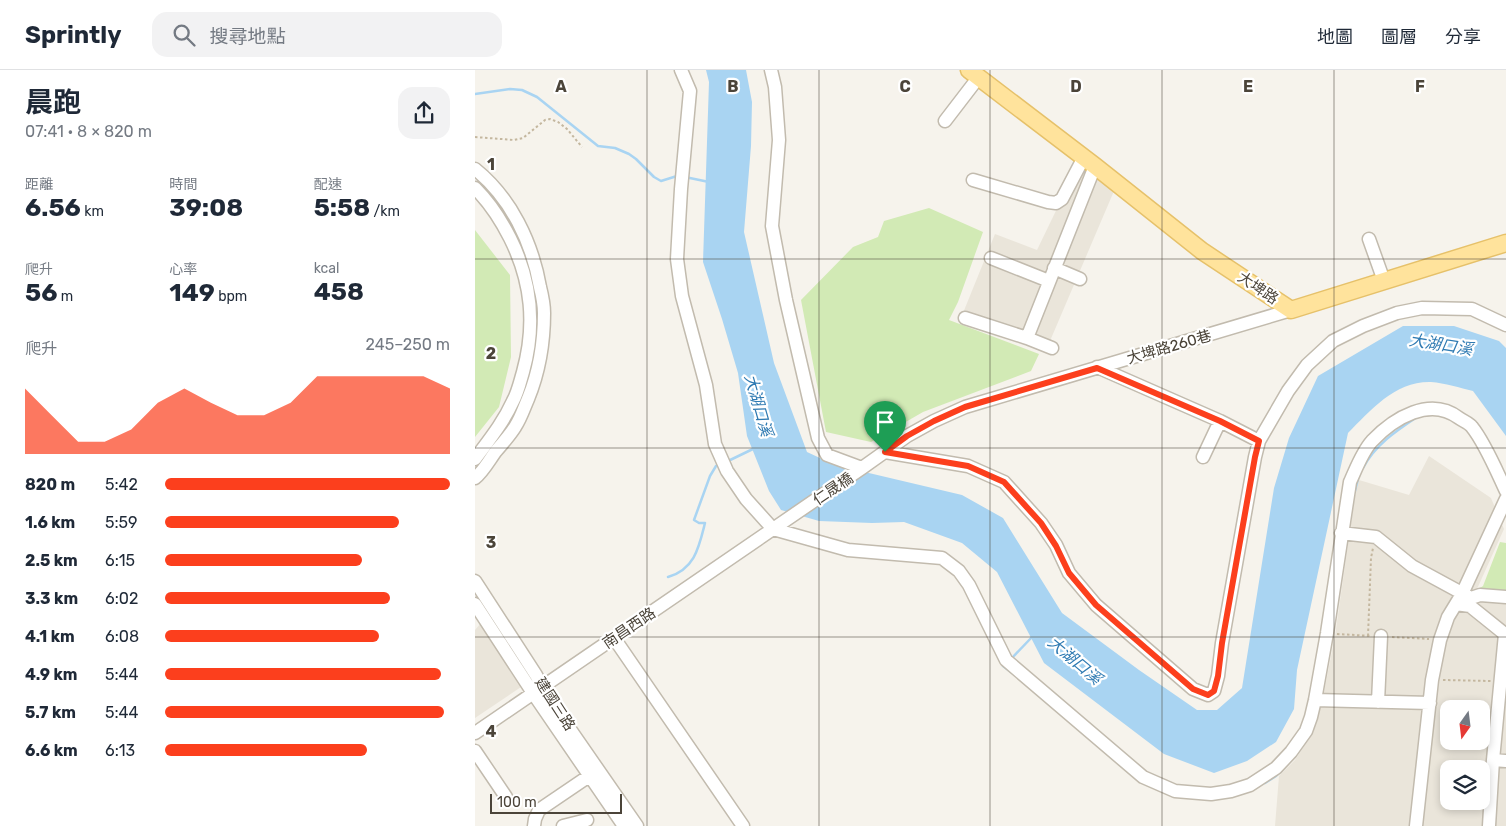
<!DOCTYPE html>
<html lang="zh-TW">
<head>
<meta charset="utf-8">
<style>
  body { margin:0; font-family:Rubik,"Noto Sans TC",sans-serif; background:#f2f2f3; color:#1f2937; height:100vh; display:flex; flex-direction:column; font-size:19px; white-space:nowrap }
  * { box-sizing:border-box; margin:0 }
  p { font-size:16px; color:#747a83 }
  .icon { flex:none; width:28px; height:28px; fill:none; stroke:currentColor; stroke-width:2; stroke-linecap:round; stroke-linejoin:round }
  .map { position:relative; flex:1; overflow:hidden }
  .sheet { display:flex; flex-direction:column; background:#fff; width:475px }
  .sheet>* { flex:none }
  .needle { width:32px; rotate:194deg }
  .controls { position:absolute; left:965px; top:630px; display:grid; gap:10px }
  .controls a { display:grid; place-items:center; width:50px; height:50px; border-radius:10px; background:#fff; box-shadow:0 2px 8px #0003; font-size:25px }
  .scale { position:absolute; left:15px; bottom:12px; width:132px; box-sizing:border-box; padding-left:5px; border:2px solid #4b4439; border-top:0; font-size:14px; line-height:18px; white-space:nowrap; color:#4b4439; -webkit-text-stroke:4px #fff; paint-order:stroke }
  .pin { position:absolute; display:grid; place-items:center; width:42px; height:42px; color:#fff; margin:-51px -21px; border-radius:50% 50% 50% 0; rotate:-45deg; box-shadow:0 0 5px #0007 }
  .pin .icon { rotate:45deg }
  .round { display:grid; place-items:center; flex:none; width:52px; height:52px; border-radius:15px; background:#f2f2f3 }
  .headline { display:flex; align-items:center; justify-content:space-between; height:85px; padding:0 25px }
  h1 { font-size:28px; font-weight:700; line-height:38px }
  .metrics { display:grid; grid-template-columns:repeat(3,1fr); gap:8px; height:85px; padding:5px 25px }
  .metrics div { display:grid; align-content:center }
  .metrics b { font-size:25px; font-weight:700 }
  .metrics small { font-size:14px; font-weight:400 }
  .metrics p { font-size:14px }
  .chart { height:140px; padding:10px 25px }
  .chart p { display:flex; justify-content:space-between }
  .chart svg { width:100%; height:90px; margin-top:5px; fill:#fc3f1d; opacity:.7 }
  ul { padding:0 25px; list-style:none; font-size:16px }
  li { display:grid; grid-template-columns:80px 60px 1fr; align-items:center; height:38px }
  li i { height:12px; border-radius:6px; background:#fc3f1d }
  header { display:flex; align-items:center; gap:30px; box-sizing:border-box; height:70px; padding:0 25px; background:#fff; border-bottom:1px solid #e0e1e3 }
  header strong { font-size:24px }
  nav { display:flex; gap:28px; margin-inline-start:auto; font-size:18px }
  .search { width:350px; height:45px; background:#f2f2f3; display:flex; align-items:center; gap:12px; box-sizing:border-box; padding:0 18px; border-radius:15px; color:#747a83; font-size:19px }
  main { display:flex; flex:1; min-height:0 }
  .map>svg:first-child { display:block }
  .residential { fill:#eae5da; fill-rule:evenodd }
  .green { fill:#d2eab5 }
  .water { fill:#a9d4f2 }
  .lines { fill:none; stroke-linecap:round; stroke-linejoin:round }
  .stream { stroke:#a9d4f2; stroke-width:2.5 }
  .minor-casing { stroke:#c2bbae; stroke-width:15 }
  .major-casing { stroke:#e6c16a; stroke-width:19 }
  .path { stroke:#c4b79f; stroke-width:2; stroke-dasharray:2.5 2.5; stroke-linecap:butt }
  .minor { stroke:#fff; stroke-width:12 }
  .major { stroke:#ffe39c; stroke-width:16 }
  .route-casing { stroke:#fff; stroke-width:10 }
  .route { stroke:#fc3f1d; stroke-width:6 }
  .grid { fill:none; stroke:#4b4439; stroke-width:1; stroke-opacity:0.55 }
  .labels { text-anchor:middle; stroke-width:4.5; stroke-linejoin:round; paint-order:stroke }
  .street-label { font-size:15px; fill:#4b4439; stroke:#fff }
  .water-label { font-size:16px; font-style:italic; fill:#2e7ab2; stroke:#fff }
  .grid-label { font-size:16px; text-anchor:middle; font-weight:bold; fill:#4b4439; stroke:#fff; stroke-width:4.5; stroke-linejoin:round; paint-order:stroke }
</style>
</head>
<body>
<header>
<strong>Sprintly</strong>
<div class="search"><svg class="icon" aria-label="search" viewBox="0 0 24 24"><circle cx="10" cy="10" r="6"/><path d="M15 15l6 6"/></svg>搜尋地點</div>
<nav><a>地圖</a><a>圖層</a><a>分享</a></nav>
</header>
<main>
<section class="sheet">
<div class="headline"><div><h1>晨跑</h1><p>07:41 · 8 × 820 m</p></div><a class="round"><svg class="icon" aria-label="share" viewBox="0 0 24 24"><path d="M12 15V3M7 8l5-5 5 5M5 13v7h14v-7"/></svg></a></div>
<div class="metrics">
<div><p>距離</p><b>6.56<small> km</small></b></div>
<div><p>時間</p><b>39:08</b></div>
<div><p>配速</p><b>5:58<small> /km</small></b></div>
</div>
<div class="metrics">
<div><p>爬升</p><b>56<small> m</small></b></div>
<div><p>心率</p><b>149<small> bpm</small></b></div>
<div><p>kcal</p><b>458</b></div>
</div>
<div class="chart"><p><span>爬升</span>245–250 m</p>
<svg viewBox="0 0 160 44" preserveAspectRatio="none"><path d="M0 44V12L10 25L20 38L30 38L40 32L50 19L60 12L70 19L80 25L90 25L100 19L110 6L120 6L130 6L140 6L150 6L160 12V44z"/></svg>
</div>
<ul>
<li><b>820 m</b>5:42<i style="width:100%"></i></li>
<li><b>1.6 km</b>5:59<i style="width:82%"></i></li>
<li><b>2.5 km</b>6:15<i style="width:69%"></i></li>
<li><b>3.3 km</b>6:02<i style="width:79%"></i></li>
<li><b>4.1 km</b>6:08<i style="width:75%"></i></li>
<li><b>4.9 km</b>5:44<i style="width:97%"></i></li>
<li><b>5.7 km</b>5:44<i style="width:98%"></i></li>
<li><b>6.6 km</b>6:13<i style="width:71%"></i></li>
</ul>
</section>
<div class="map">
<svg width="1031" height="756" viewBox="0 0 1031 756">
  <rect width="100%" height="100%" fill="#f6f3ec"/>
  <path class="residential" d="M604 93 639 121 572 278 488 243 520 164 562 180Z
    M954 386 1016 428 1029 459 1002 519 1031 524V756H800L804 706 820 690 838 663 848 627 860 566 880 426 884 410 934 425ZM974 639H1006V671H974ZM974 699H1006V731H974Z
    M6 553 46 617 0 648V560Z"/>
  <path class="green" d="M454 138 508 162 483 232 474 250 564 284 556 301 448 342 396 372 351 362 326 230 378 177 403 167 409 151Z
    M0 160 35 205 36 287 24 337 0 367Z
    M1025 472 1031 473V521L1005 518 1008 516Z"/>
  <path class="water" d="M231 0H271L277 32 276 76 269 162 299 293 332 382 360 395 487 425 528 448 587 543 664 600 722 640H742L767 618 799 418 814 368 843 306 928 256H979L1024 271 1031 278V366L998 321C985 318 970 313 956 312 920 311 896 340 873 363L822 600 819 639 801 672 772 691 739 703 689 684 569 593 522 502 487 473 429 452 397 453 344 451 306 440 294 421 272 366 263 303 247 249 228 192 234 12Z"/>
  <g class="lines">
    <path class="stream" d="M0 24 35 19 47 20 62 27 123 76 140 78 154 84 161 89 179 107 186 111 202 106
      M210 107 234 112
      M251 392 280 378
      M888 398C900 375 921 361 942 347
      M880 421 883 409
      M193 507C220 499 224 477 230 453H224L219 450 235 406 241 396 244 395
      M536 589 558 566
      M530 595 528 596 540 605
      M790 713 801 706 819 687"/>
    <defs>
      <path id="minor" d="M206 0 215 21 206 119 202 189 207 226 231 315 240 374 252 401 271 429 298 459 373 480 467 488 484 501 494 515 531 590 668 707 700 721 736 724 756 721 775 715 801 698 816 682 831 661 836 647 840 630 852 563 875 412C881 399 887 382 897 371 919 348 955 326 984 348 988 351 994 353 997 357 1010 373 1022 402 1031 421
        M296 0 300 17 304 70 297 156 311 230 343 368 352 385 387 398
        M470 51 503 8
        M0 99C36 128 57 172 65 217 67 225 69 235 69 243 69 273 64 302 53 329 49 338 46 348 40 357 35 365 28 373 21 381 15 389 8 402 0 408
        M498 110 573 132 581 133 587 129 609 87
        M0 118C15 133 26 150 35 168 57 212 61 255 48 302 45 312 43 322 38 331 28 353 14 370 0 389
        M894 169 909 211
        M516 188 574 211
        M579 198 605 209
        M490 248 552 268 620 96
        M552 268 577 278
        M622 297 745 351 784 371
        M410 382 493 396 529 412 566 453 581 475 594 503 621 535 718 619 733 625 739 621 743 606 747 573 780 387 784 371 813 321 832 295 858 271 888 256 922 243 947 238 997 239 1031 255
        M728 387 745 351
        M866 463 901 467 937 496 996 528 1005 525 1031 527
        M0 511 61 605 74 629 162 756
        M0 534 58 623 149 756
        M981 534 995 536 1031 565
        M139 568 268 756
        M840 630 955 633
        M903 632 906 566
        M0 663 387 398 432 366 459 351 490 337 816 240
        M0 681 31 727
        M1018 690 1031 691
        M59 756 60 749 64 740 120 702
        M88 756 112 750
        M941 756 957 610 965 570 973 547 987 524 1031 429
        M1014 756 1018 690 1030 564"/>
      <path id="major" d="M494 0 620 96 727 181 816 240 1031 173"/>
    </defs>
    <use href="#minor" class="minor-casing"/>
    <use href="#major" class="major-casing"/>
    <path class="path" d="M0 67 39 70 48 68 70 50 75 49 83 52 92 59 107 77
      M862 564 897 566
      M893 566 896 488 898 478
      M917 567 954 569
      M968 610 1016 611"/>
    <use href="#minor" class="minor"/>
    <use href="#major" class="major"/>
  </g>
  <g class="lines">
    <defs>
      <path id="route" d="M622 298 745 351 784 371 780 387 747 573 743 606 739 621 733 625 718 619 621 535 594 503 581 476 566 453 529 412 493 396 410 382 432 366 459 351 490 337Z"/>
    </defs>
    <use href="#route" class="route-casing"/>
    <use href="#route" class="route"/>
  </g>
  <path class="grid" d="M172 0V756M344 0V756M515 0V756M687 0V756M859 0V756M0 189H1031M0 378H1031M0 567H1031"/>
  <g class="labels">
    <g class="street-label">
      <text transform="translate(783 218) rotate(34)" y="5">大埤路</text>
      <text transform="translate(694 277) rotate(-16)" y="5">大埤路260巷</text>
      <text transform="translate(358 419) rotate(-34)" y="5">仁晟橋</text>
      <text transform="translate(154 558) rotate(-34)" y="5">南昌西路</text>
      <text transform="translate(80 634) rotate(57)" y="5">建國三路</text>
    </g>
    <g class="water-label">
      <text transform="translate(966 274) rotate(9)" y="6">大湖口溪</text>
      <text transform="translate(284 335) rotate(74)" y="6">大湖口溪</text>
      <text transform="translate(600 590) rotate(40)" y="6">大湖口溪</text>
    </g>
  </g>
  <g class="grid-label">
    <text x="86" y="22">A</text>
    <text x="258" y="22">B</text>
    <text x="430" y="22">C</text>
    <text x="601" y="22">D</text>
    <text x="773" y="22">E</text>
    <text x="945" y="22">F</text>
    <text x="16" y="100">1</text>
    <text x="16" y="289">2</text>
    <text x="16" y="478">3</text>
    <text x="16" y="667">4</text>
  </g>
</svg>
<div class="controls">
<a><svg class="needle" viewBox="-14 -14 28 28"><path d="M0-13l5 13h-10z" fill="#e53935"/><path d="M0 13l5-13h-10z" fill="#747a83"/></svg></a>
<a><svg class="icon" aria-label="layers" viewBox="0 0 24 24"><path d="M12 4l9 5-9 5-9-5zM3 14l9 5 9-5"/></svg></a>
</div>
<div class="scale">100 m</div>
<div class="pin" style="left:410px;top:382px;background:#1e9e55"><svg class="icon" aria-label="arrive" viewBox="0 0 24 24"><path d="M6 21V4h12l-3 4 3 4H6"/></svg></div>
</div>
</main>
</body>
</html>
